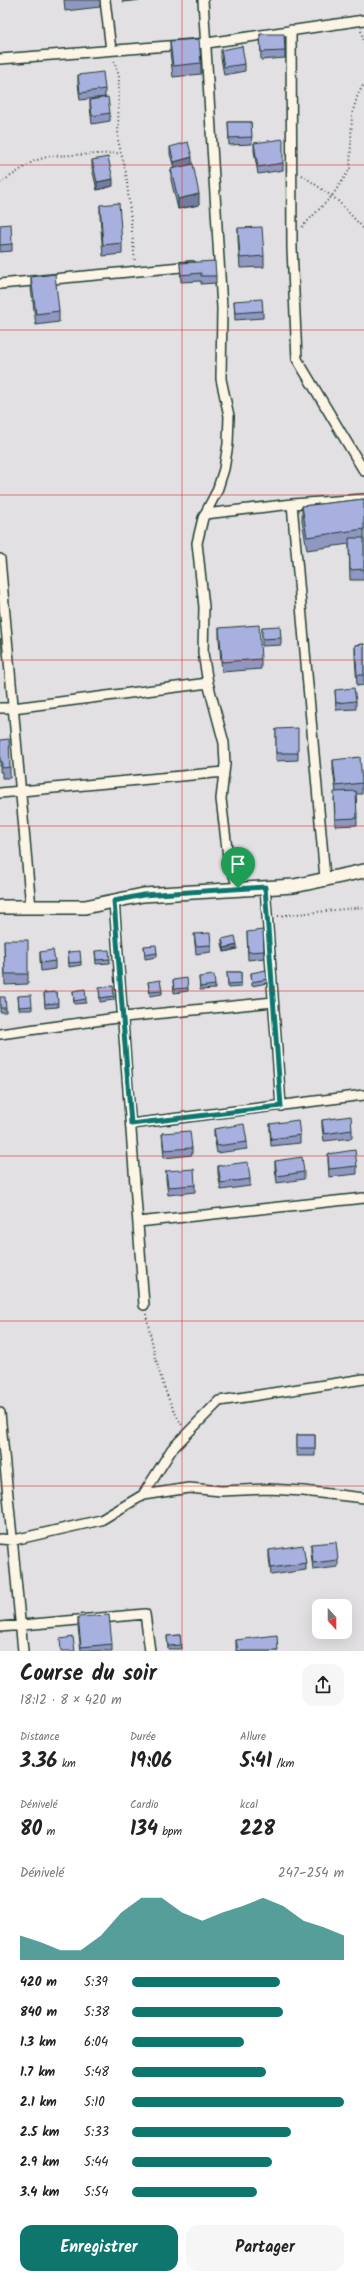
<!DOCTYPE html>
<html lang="fr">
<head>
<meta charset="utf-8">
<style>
  body { margin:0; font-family:Kalam,sans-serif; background:#f6f6f6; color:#222; height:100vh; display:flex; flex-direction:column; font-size:15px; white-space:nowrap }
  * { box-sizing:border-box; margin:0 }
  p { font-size:13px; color:#767676 }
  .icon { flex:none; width:22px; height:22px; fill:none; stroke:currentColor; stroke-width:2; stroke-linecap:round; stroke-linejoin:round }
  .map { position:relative; height:1651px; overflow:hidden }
  .side { display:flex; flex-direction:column; background:#fff; flex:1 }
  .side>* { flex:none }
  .needle { width:26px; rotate:159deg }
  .tools { position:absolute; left:312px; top:1599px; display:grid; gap:8px }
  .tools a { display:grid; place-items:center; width:40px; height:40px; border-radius:8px; background:#fff; box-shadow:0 4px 16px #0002; font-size:20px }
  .pin { position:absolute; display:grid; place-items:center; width:34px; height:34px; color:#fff; margin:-41px -17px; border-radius:50% 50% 50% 0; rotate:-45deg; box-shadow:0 0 4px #0007 }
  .pin .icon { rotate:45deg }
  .round { display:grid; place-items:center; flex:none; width:42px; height:42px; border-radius:12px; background:#f6f6f6 }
  .overview { display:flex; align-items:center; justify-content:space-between; height:68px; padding:0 20px }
  h1 { font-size:22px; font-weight:700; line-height:30px }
  .stats { display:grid; grid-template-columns:repeat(3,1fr); gap:6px; height:68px; padding:4px 20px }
  .stats div { display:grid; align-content:center }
  .stats b { font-size:20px; font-weight:700 }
  .stats small { font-size:11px; font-weight:400 }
  .stats p { font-size:11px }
  .chart { height:112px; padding:8px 20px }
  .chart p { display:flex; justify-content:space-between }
  .chart svg { width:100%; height:72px; margin-top:4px; fill:#0f766e; opacity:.7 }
  .action { display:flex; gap:8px; margin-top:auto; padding:8px 20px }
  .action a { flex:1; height:46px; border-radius:12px; background:#0f766e; color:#fff; font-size:16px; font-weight:700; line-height:46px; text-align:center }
  .action a+a { background:#f6f6f6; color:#222 }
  ul { padding:0 20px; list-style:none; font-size:13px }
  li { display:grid; grid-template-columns:64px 48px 1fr; align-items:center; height:30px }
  li i { height:10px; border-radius:5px; background:#0f766e }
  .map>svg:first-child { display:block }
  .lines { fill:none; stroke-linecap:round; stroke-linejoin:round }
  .minor-casing { stroke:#1f3d34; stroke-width:12 }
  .secondary-casing { stroke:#1f3d34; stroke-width:16 }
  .path { stroke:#1f3d34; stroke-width:2; stroke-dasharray:1 3; stroke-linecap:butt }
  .minor { stroke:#fcf5e5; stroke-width:9 }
  .secondary { stroke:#fcf5e5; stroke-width:13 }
  .wall { fill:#9097c1; stroke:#1f3d34 }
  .shaded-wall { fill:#767b9d; stroke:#1f3d34 }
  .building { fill:#a8b0e0; stroke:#1f3d34 }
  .route-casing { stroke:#fff; stroke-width:8 }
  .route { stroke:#0f766e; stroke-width:5 }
  .grid { fill:none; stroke:#d62828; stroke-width:1; stroke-opacity:0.55 }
</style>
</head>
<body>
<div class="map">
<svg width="364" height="1651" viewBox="0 0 364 1651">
  <rect width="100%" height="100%" fill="#e3e0e4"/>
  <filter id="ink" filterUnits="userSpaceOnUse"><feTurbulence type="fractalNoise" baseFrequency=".025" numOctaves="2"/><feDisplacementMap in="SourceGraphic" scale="8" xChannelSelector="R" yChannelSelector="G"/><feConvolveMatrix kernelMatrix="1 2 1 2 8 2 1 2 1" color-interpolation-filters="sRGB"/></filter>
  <g filter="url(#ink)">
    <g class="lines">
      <defs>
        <path id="minor" d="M105 0 111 50
          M203 0 222 308 221 379 229 416 228 444 224 469 217 491 203 518 197 543 204 607 203 653 208 683 224 743 225 764 221 799 228 857 238 888
          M291 30 292 248 297 359 364 471
          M0 59 207 43 364 20
          M0 284 192 266
          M292 504 325 878
          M205 514 292 504 364 499
          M0 559 31 908
          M0 708H13L208 683
          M0 793 224 772
          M265 887 281 1106
          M114 901 144 1305
          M0 1034 124 1017 273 1002
          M131 1124 364 1095
          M138 1222 364 1198
          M0 1413 23 1651
          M143 1495 189 1488 221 1491 269 1489 303 1491 364 1498
          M0 1539 14 1540 101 1520 143 1495 172 1449 219 1401 364 1379
          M0 1627 145 1614 150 1651"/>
        <path id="secondary" d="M0 907H85L143 895 294 886 364 871"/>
      </defs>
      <use href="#minor" class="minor-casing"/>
      <use href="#secondary" class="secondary-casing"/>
      <path class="path" d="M361 31 364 41
        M114 61 119 76 118 140 126 173 135 262
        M302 175 337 200 364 229
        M0 183 34 161 50 156 121 153
        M302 227 332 196 350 169 352 114 358 94 364 84
        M278 916 364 907
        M146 1314C154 1352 161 1391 182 1425"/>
      <use href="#minor" class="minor"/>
      <use href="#secondary" class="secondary"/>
    </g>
    <path class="wall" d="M64 0H100V7L65 11Z
      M122 0H142L123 2Z
      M260 34 285 51V58L261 60Z
      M170 41 201 63V74L173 77 170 52Z
      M221 50 245 64V71L224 75 221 58Z
      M78 75 105 89V97L80 100 78 83Z
      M90 100 110 113V121L92 124 90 107Z
      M228 122H251L252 144 229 145Z
      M254 143 283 163V170L258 174 254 151Z
      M170 147 192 164 199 205 178 209 171 180V169L174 168 170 154Z
      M92 160 113 186 97 190 92 168Z
      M100 205 122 243V254L103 256 100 215Z
      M0 225 12 244V251L0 252Z
      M238 228 264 256V267L240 268 238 239Z
      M180 263 216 276V283L201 284V281L181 282Z
      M31 277 59 311V322L36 325 31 288Z
      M234 301 263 311V318L235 320Z
      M364 499V580H350L349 544 307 550 302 520V506Z
      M262 627 281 638V645L262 646Z
      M219 628 261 659V669L222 672 219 639Z
      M0 638 1 645V655H0Z
      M364 644V685L357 686 355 656V645Z
      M335 690 356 701V709L336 710Z
      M276 729 298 753V760L276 761Z
      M0 740 10 767V778H2V772H0Z
      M333 760 362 783V794H356L357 825 335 826 334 799 336 792 333 770Z
      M247 932 264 951V958L248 960Z
      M194 934 211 945V952L196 954Z
      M222 939 237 949 224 952 222 943Z
      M4 940 28 974V984L5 985Z
      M144 946 157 953V957L145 959Z
      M95 951 110 959V963L96 964Z
      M40 952 55 961V969L41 971 40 959Z
      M68 952 81 962V965L69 967Z
      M227 972H241V987L228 988Z
      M251 973 267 979V983L252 986Z
      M199 977 215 985V989L200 990Z
      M173 980 188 988V991L174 993Z
      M148 982 162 991V994L150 996Z
      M99 988 114 996V1000L100 1002Z
      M73 991 86 999V1003L74 1004Z
      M57 992 58 1007 45 1008 44 993Z
      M18 996 32 1006V1010H19Z
      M0 997 6 1008V1012H0Z
      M322 1120 352 1130V1138L324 1141 322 1127Z
      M270 1124 300 1135V1143L271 1146 270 1131Z
      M214 1129 247 1142V1149L217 1153 214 1136Z
      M162 1133 192 1148V1155L164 1158Z
      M328 1154 357 1166V1174L329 1177 328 1161Z
      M275 1161 304 1172V1179L277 1183 275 1168Z
      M218 1166 250 1179V1186L221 1190 218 1174Z
      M166 1171 195 1185V1192L168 1195 166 1179Z
      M297 1435H315V1456H297Z
      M311 1544 338 1560V1567L313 1570 311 1552Z
      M269 1550 306 1563V1570L271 1575 269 1557Z
      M78 1617 112 1644V1651H81L78 1628Z
      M180 1635 181 1649H168L167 1636Z
      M236 1640 278 1651H236Z"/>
    <path class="shaded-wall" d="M192 157V164L174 169V162Z
      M113 179V186L97 190V182Z
      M199 194V205L178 209V199Z
      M237 945V949L224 952V948Z"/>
    <path class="building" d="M260 34H284L285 51 261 52Z
      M199 39 201 63 173 66 170 41Z
      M242 46 245 64 224 67 221 50Z
      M103 72 105 89 80 93 78 75Z
      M108 97 110 113 92 116 90 100Z
      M228 122H251L252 137 229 138Z
      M283 139V163L258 167 254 143Z
      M188 142 192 157 174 162 170 147Z
      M108 157 113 179 97 182 92 160Z
      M193 164 199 194 178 199 171 169Z
      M119 203 122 243 103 245 100 205Z
      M11 224 12 244 0 245V225Z
      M262 227 264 256 240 258 238 228Z
      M215 261 216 276H201V273L181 275 180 263Z
      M55 274 59 311 36 314 31 277Z
      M262 299 263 311 235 313 234 301Z
      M364 499V529L307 537 302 506Z
      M349 538H364V569L350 570Z
      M259 625 261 659 222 662 219 628Z
      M280 626 281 638 262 639V627Z
      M364 644V675H357L355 645Z
      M354 688 356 701 336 703 335 690Z
      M298 728V753H276V729Z
      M9 739 10 767 2 768V761L0 762V740Z
      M360 757 362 783 336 786 333 760Z
      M356 791 357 818 335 819 334 792Z
      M263 930 264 951 248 952 247 932Z
      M210 933 211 945 196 946 194 934Z
      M235 936 237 945 224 948 222 939Z
      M4 940H28V974H5Z
      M156 945 157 953 145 955 144 946Z
      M53 950 55 961 41 963 40 952Z
      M109 950 110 959 96 960 95 951Z
      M80 951 81 962 69 963 68 952Z
      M266 970 267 979 252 982 251 973Z
      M227 972H241V983L228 984Z
      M214 975 215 985 200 987 199 977Z
      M187 978 188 988 174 989 173 980Z
      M160 980 162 991 150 992 148 982Z
      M113 986 114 996 100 998 99 988Z
      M85 989 86 999 74 1001 73 991Z
      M57 992 58 1003 45 1004 44 993Z
      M31 995 32 1006 19 1007 18 996Z
      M0 997H5L6 1008H0Z
      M351 1116 352 1130 324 1134 322 1120Z
      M298 1120 300 1135 271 1139 270 1124Z
      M244 1124 247 1142 217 1146 214 1129Z
      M190 1131 192 1148 164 1150 162 1133Z
      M355 1150 357 1166 329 1169 328 1154Z
      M302 1157 304 1172 277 1176 275 1161Z
      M248 1162 250 1179 221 1183 218 1166Z
      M194 1169 195 1185 168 1187 166 1171Z
      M297 1435H315V1448H297Z
      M336 1542 338 1560 313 1563 311 1544Z
      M303 1545 306 1563 271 1568 269 1550Z
      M109 1615 112 1644 81 1647 78 1617Z
      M180 1635 181 1645 168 1646 167 1636Z
      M277 1635 278 1651H238L236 1640Z
      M73 1637 75 1651H61L60 1639Z"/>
  </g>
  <g class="lines" filter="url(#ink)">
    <defs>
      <path id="route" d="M265 887 281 1106 131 1124 114 901 143 895Z"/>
    </defs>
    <use href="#route" class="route-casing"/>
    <use href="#route" class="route"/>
  </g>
  <path class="grid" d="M182 0V1651M0 165H364M0 330H364M0 495H364M0 660H364M0 826H364M0 991H364M0 1156H364M0 1321H364M0 1486H364"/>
</svg>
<div class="tools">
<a><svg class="needle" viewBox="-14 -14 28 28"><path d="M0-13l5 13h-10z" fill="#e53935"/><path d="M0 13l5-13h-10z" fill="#767676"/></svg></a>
</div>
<div class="pin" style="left:238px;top:888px;background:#1e9e55"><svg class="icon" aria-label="arrive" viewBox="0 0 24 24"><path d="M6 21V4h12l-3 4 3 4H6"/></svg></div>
</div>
<section class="side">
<div class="overview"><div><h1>Course du soir</h1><p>18:12 · 8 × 420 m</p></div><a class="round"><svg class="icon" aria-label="share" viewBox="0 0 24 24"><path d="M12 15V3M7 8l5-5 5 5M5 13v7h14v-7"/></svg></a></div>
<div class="stats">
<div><p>Distance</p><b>3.36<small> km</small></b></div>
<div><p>Durée</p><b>19:06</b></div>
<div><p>Allure</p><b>5:41<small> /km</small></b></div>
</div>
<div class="stats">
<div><p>Dénivelé</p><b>80<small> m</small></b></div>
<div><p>Cardio</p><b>134<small> bpm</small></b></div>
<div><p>kcal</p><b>228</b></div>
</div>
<div class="chart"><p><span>Dénivelé</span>247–254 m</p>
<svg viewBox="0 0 160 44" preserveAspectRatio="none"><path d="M0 44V29L10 33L20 38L30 38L40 29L50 15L60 6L70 6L80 15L90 20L100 15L110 11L120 6L130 11L140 20L150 24L160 29V44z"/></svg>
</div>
<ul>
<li><b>420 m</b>5:39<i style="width:70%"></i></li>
<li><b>840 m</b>5:38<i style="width:71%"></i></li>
<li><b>1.3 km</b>6:04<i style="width:53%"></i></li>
<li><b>1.7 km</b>5:48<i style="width:63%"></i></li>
<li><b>2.1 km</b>5:10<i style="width:100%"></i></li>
<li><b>2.5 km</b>5:33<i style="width:75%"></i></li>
<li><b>2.9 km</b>5:44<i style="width:66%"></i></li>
<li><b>3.4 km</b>5:54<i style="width:59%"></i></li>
</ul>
<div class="action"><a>Enregistrer</a><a>Partager</a></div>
</section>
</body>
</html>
